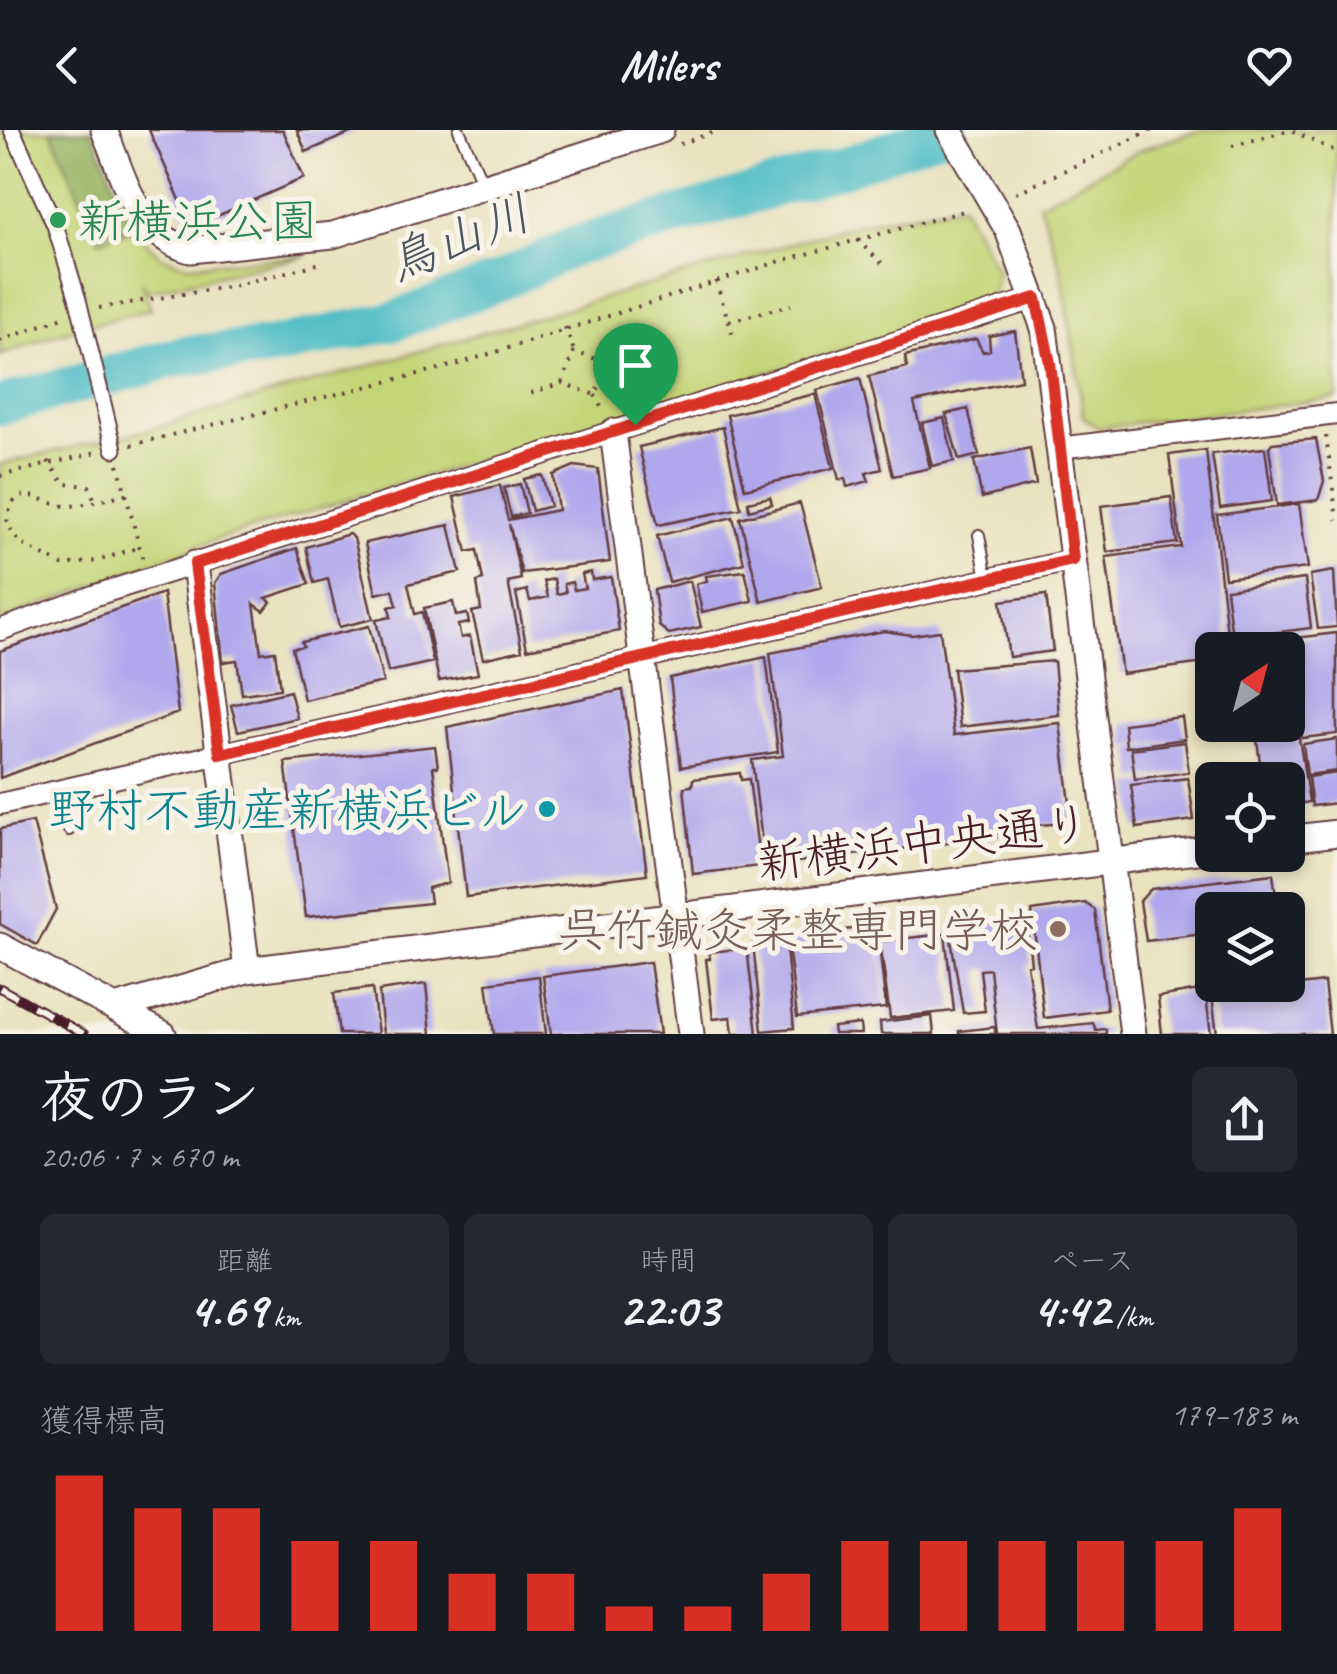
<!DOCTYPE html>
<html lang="ja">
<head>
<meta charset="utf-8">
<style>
  body { margin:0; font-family:Caveat,"Klee One",sans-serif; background:#242831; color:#f1f3f6; height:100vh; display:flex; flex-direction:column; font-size:38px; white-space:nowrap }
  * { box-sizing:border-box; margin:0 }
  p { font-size:32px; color:#9ea1a6 }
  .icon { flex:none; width:55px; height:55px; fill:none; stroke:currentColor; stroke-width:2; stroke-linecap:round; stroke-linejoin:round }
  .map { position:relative; height:904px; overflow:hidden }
  .panel { display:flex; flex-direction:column; background:#171b24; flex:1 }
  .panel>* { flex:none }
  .needle { width:65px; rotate:36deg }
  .buttons { position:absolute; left:1195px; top:502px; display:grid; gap:20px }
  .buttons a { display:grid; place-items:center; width:110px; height:110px; border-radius:15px; background:#171b24; box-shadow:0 5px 15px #0003; font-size:50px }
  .pin { position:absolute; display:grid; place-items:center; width:85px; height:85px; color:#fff; margin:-102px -42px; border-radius:50% 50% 50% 0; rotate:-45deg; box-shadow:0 0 10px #0007 }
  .pin .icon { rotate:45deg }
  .round { display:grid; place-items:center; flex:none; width:105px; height:105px; border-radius:15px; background:#242831 }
  .head { display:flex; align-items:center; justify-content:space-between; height:170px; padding:0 40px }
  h1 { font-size:55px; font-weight:600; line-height:75px }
  .figures { display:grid; grid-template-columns:repeat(3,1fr); gap:15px; height:170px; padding:10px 40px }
  .figures div { display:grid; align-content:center; border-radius:15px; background:#242831; text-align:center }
  .figures b { font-size:50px; font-weight:600 }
  .figures small { font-size:28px; font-weight:400 }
  .figures p { font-size:28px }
  .chart { height:280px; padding:20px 40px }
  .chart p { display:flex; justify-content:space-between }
  .chart svg { width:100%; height:180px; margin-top:10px; stroke:#d93025; stroke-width:6 }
  header { display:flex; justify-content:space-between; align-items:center; height:130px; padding:0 40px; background:#171b24; font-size:45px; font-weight:600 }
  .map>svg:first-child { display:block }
  .green { fill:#c4d577; stroke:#877a51; stroke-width:2.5 }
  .forest { fill:#9bb668; stroke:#726a4a; stroke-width:2.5 }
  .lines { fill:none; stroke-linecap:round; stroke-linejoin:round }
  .river { stroke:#4fbdc6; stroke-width:40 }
  .building { fill:#b1a7ed }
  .service-casing { stroke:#623c41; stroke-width:14 }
  .pedestrian-casing { stroke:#623c41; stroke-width:19 }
  .minor-casing { stroke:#623c41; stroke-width:24 }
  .tertiary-casing { stroke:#623c41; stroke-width:29 }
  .path { stroke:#623c41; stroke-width:4; stroke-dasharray:2.5 8; stroke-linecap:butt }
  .service { stroke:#fff; stroke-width:10 }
  .pedestrian { stroke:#fff; stroke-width:15 }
  .minor { stroke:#fff; stroke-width:20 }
  .tertiary { stroke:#fff; stroke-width:25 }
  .rail-casing { stroke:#4a1f2b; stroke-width:10 }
  .rail { stroke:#f7f3e8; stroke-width:6; stroke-dasharray:19; stroke-linecap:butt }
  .route-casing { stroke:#fff; stroke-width:20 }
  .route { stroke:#d93025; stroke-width:12 }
  .leisure-dot { fill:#2e9e5b; stroke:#f7f3e8; stroke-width:4 }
  .culture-dot { fill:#0f9aa8; stroke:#f7f3e8; stroke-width:4 }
  .education-dot { fill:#8d6e63; stroke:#f7f3e8; stroke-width:4 }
  .labels { text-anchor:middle; stroke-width:10; stroke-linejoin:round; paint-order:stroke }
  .leisure-label { font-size:48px; fill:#27864d; stroke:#f7f3e8; text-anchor:start }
  .culture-label { font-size:48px; fill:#0d838f; stroke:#f7f3e8; text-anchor:end }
  .street-label { font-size:48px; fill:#4a1f2b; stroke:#f7f3e8 }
  .education-label { font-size:48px; fill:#785e54; stroke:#f7f3e8; text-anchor:end }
  .water-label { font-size:50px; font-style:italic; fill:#4c5661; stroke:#f7f3e8 }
</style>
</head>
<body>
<header><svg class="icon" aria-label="back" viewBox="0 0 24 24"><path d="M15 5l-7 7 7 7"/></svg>Milers<svg class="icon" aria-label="heart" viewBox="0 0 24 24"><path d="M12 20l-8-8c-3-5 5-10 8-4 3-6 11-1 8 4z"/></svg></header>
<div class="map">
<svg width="1337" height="904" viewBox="0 0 1337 904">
  <rect width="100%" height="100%" fill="#f7f3e8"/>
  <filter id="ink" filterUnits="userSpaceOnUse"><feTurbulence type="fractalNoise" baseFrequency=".01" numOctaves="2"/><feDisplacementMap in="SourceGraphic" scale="20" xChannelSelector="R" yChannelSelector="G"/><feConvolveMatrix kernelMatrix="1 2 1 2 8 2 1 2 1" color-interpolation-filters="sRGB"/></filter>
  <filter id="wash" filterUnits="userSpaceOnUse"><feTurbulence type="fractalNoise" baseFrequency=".0048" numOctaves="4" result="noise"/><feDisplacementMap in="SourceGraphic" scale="40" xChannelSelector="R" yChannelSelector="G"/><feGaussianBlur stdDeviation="2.25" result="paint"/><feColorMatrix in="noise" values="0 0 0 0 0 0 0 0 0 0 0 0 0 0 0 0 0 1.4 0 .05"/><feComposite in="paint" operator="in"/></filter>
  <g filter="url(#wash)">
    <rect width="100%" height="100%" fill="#e9e2bf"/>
    <path class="green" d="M0 0H79L121 104 133 100 162 127 188 135 307 126 147 161 141 152 151 179 56 204 0 226Z
      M1200 0H1337V268L1098 298 1084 287 1061 138 1039 74 1143 19Z
      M962 75 998 143 989 176 218 409 0 491V334L148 300 861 93Z"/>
    <path class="forest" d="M51 0H92L132 96 99 111Z"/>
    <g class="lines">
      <path class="river" d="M0 275 181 226 267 218 394 191 500 151 575 116 840 38 947 0"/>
    </g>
    <g id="blocks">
      <path class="building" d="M149 0H283L304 48 192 97Z
        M297 0H357L306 22Z
        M1015 201 1021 250 914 272 930 338 893 346 869 246 907 237 905 226 976 209 983 222 990 220 989 206Z
        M860 248 882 339 866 343 869 351 847 357 845 348 839 350 817 260Z
        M815 264 833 338 745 359 727 285Z
        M968 279 979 325 959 330 946 284Z
        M944 288 954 331 932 336 922 293Z
        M723 297 741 378 658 395 639 317Z
        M1316 309 1324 351 1318 370 1277 375 1269 317 1272 313Z
        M1030 318 1036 354 982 368 974 330Z
        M1265 318 1272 371 1220 378 1212 324Z
        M1206 320 1229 520H1212V532L1122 544 1106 427 1181 417 1169 325Z
        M574 336 598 339 610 432 522 443 509 394 521 449 508 452 522 520 483 529 472 482 481 480 477 452 483 450 477 420 467 422 454 367 500 355 508 390 558 380 553 345Z
        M542 345 550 376 532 381 524 349Z
        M520 354 527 383 511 387 504 358Z
        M770 367 772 374 749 380 748 372Z
        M1171 367 1177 413 1107 422 1101 376Z
        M800 373 822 457 761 472 740 388Z
        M1299 374 1308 438 1225 448 1217 385Z
        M733 387 744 433 669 452 657 406Z
        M449 395 460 442 408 454 415 484 422 482 433 532 388 542 376 490 391 487 389 477 397 475 393 460 376 464 365 413Z
        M349 404 354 408 373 489 339 497 328 449 314 453 306 417Z
        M297 418 309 454 266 468 271 472 264 481 254 474 261 523 275 521 280 559 242 564 237 530 223 532 215 453 221 444Z
        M745 441 752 471 702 482 696 454 707 451 706 446Z
        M1334 441 1337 497 1318 499 1310 445Z
        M591 442 592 450 611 447 619 501 527 519 516 463 527 460 530 471 548 467 544 451 554 449 557 464 566 462 564 454 572 452 574 460 585 458 582 444Z
        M1305 449 1311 498 1232 508 1226 459Z
        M690 451 701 497 669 504 659 496 654 460Z
        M163 463 178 583 0 648V521Z
        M1046 465 1053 521 1009 527 1001 471Z
        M453 472 456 486 467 484 469 493 458 495 461 508 470 506 478 544 439 551 424 478Z
        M369 496 383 552 304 570 292 518 303 516 301 512Z
        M884 501 912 505 940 501 954 605 1060 593 1072 689 1067 693 996 698 997 707 765 736 752 630 783 626 770 523Z
        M1337 503V604L1302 608 1297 573 1288 574V520H1236L1235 515Z
        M766 527 778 622 681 637 670 548Z
        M1054 531 1059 585 960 597 953 539Z
        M623 560 647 744 466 767 447 597Z
        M290 561 297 588 238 601 231 575Z
        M1294 576 1309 672 1288 676V650H1250L1248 641 1261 640 1255 595H1288V577Z
        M1182 587 1185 609 1126 617 1124 594Z
        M1337 609V641L1307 645 1303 614Z
        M1185 612 1189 642 1135 649 1131 619Z
        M435 616 438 637H433L448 753 428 758 430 773 306 787 285 632Z
        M740 643 741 650 749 649 760 736 693 744 684 657 692 656 693 649Z
        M1337 643V673L1312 676 1308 647Z
        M1188 648 1194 690 1137 698 1131 655Z
        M33 692 56 779 37 815 0 794V699Z
        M1273 744 1278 780H1212V803L1146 811 1140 771 1151 759Z
        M1085 773 1095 780 1107 880 1044 888 1032 781Z
        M1026 789 1031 834 1027 835 1038 899 1093 893 1096 900 1106 899V904H997L990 839 980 840 985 881 963 883 949 797Z
        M877 796 886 878 797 887 787 807Z
        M945 804 954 881 890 888 880 811Z
        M785 809 794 898 762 901 753 813Z
        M747 818 757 904H733L731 887 713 889 706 829H710L709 822Z
        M650 832 660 904H551L543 846Z
        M539 846 546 904H494L487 853Z
        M1324 852 1330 904H1217L1212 866Z
        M426 854 431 904H383L379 861Z
        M372 858 378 904H339L334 863Z
        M1205 859 1211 904H1162L1158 867Z
        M932 886 934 904H881L880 892Z
        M860 894 861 904H834L833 897Z
        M995 897V904H959V901Z"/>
    </g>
  </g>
  <g filter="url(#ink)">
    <use href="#blocks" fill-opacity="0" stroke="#623c41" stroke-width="2.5"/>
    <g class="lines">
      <defs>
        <path id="service" d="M459 0 483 54
          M979 405 987 449
          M58 661 69 700"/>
        <path id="pedestrian" d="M12 0 55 95 78 170 114 319"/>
        <path id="minor" d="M1059 318 1337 284
          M0 500 96 465 1036 168
          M0 674 1073 430"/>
        <path id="tertiary" d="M104 0C124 47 136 105 190 120L333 105 661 0
          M949 0 1008 100 1044 198 1133 904
          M613 302 691 904
          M195 434 247 840
          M1288 709 1337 703
          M0 816 163 904
          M115 878 247 840 1212 719"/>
      </defs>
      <use href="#service" class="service-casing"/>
      <use href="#pedestrian" class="pedestrian-casing"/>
      <use href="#minor" class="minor-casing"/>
      <use href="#tertiary" class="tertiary-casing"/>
      <path class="path" d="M680 14 720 0
        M1232 16 1291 0 1337 22
        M1016 63 1152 0
        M857 110 885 136
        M716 151 733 206
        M99 178 233 156 325 132
        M729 191 791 175
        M565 197 574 221
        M0 211 66 186
        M562 253 574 222 608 233 646 219
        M531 263 562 253 595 265 608 235
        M595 265 604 283
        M1326 306 1337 390
        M131 315 455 235 781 131 968 80
        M48 331 64 354 89 356 95 371
        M118 334 143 431
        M0 346 97 322
        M126 364C108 368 88 375 69 376 43 377 13 342 7 394L20 413 62 435 97 431 140 417"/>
      <use href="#service" class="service"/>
      <use href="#pedestrian" class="pedestrian"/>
      <use href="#minor" class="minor"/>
      <use href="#tertiary" class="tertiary"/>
      <defs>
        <path id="rail" d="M0 858 84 904"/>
      </defs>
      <use href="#rail" class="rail-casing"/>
      <use href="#rail" class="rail"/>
    </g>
  </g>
  <g class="lines" filter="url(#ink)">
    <defs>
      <path id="route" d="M1036 168 1050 233 1073 430 220 624 195 434Z"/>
    </defs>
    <use href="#route" class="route-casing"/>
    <use href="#route" class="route"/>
  </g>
  <circle class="leisure-dot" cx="58" cy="90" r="10"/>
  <circle class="culture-dot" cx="547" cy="679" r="10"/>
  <circle class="education-dot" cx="1058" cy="799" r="10"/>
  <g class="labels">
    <g class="leisure-label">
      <text x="78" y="107">新横浜公園</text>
    </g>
    <g class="culture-label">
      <text x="527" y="696">野村不動産新横浜ビル</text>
    </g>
    <g class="street-label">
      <text transform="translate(924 712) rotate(-7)" y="17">新横浜中央通り</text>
    </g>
    <g class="education-label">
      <text x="1038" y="816">呉竹鍼灸柔整専門学校</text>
    </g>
    <g class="water-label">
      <text transform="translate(458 107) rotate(-22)" y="18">鳥山川</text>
    </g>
  </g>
</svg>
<div class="buttons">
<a><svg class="needle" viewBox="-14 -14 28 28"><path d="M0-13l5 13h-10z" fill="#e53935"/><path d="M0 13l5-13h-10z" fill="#9ea1a6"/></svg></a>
<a><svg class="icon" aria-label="locate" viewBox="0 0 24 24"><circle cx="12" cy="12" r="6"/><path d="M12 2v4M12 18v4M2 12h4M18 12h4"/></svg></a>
<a><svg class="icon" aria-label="layers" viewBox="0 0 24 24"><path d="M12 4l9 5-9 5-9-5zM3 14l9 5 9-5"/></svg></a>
</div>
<div class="pin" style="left:635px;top:295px;background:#1e9e55"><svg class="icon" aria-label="arrive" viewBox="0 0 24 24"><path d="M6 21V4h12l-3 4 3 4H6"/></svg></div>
</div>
<section class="panel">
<div class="head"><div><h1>夜のラン</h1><p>20:06 · 7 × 670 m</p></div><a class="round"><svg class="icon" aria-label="share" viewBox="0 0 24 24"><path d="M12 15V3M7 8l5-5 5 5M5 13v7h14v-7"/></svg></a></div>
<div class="figures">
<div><p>距離</p><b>4.69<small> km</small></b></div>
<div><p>時間</p><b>22:03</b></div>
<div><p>ペース</p><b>4:42<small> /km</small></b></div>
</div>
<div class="chart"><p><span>獲得標高</span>179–183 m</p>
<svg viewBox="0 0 160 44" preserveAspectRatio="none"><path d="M5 44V6M15 44V14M25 44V14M35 44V22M45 44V22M55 44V30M65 44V30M75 44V38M85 44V38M95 44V30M105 44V22M115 44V22M125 44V22M135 44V22M145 44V22M155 44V14"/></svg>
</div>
</section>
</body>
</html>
